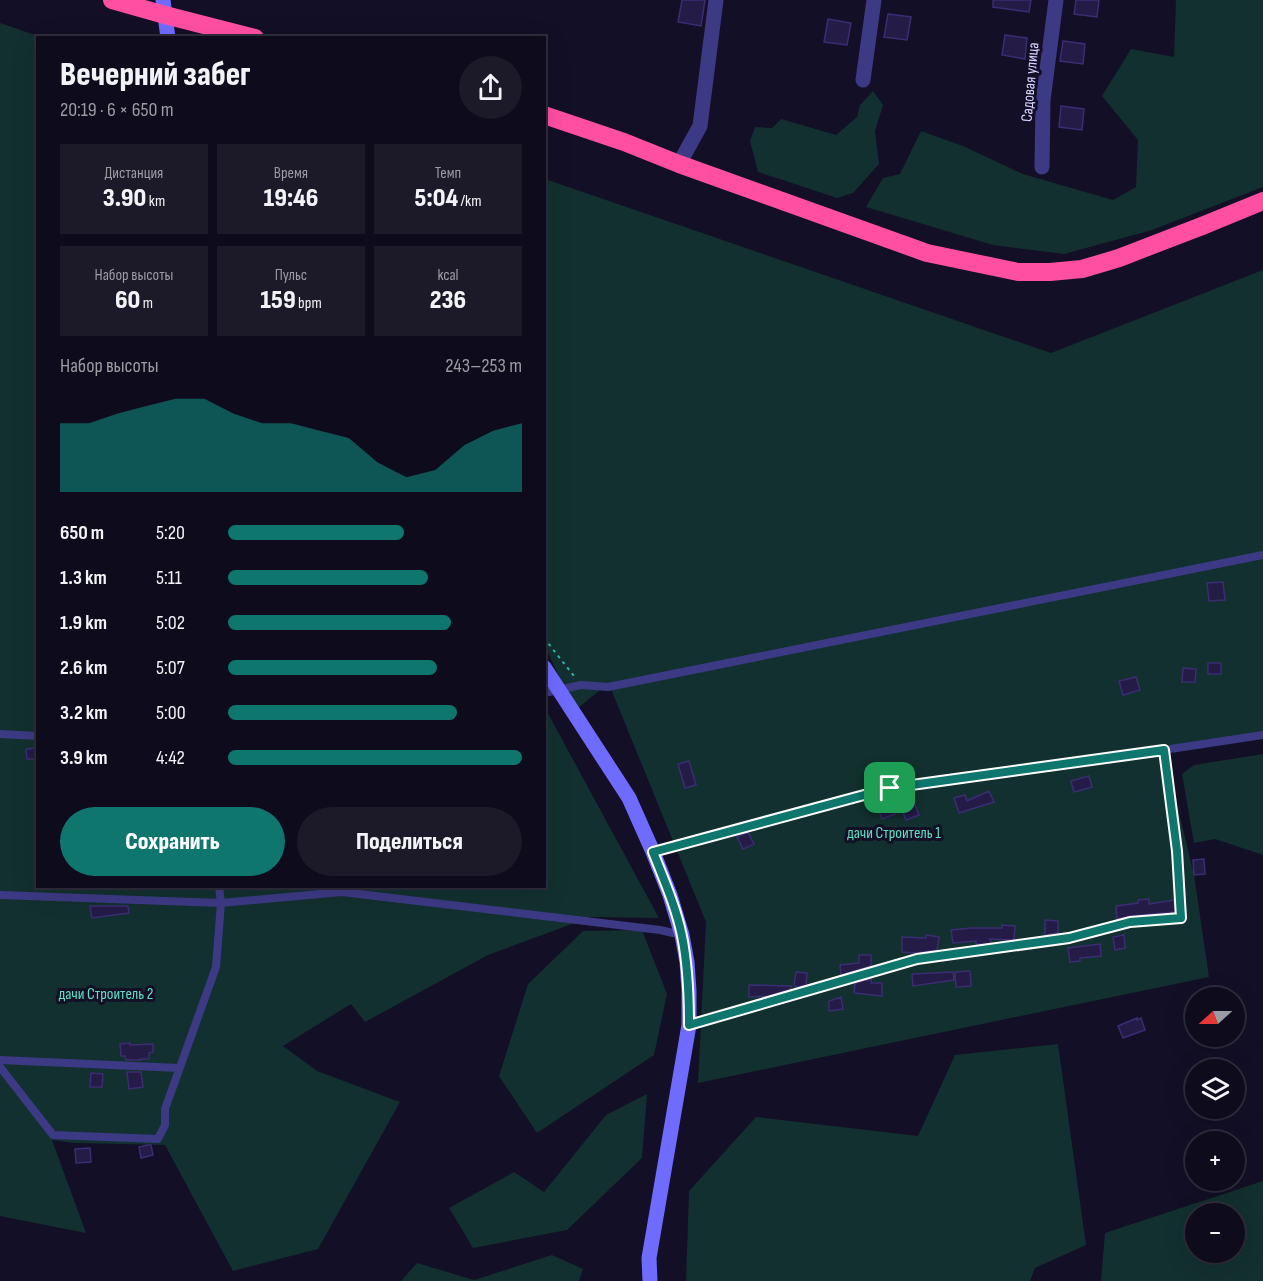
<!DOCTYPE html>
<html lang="ru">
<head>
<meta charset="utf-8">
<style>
  body { margin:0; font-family:"Sofia Sans Condensed",sans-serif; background:#1c1929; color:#f1f3f6; height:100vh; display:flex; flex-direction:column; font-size:22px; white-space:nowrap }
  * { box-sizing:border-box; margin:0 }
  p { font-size:20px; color:#9b9ba3 }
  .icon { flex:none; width:33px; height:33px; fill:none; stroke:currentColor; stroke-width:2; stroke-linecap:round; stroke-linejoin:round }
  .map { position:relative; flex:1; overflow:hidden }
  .panel { position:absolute; left:36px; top:36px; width:510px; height:852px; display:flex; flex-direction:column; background:#0e0b1c; border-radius:0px; box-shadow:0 6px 24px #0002,0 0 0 2px #2e2b3b }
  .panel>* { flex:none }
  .needle { width:39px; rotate:249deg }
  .tools { position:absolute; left:1185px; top:987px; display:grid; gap:12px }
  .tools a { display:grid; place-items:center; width:60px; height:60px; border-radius:50%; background:#0e0b1c; box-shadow:0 6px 24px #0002,0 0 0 2px #2e2b3b; font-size:30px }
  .pin { position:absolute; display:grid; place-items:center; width:51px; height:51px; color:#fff; margin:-26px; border-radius:12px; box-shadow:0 3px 9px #0006 }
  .round { display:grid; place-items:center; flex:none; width:63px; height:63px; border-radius:32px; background:#1c1929 }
  .summary { display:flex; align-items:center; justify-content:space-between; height:102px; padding:0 24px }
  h1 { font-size:33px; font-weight:800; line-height:45px }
  .stats { display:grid; grid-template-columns:repeat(3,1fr); gap:9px; height:102px; padding:6px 24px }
  .stats div { display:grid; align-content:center; border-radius:0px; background:#1c1929; text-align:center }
  .stats b { font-size:26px; font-weight:800 }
  .stats small { font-size:16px; font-weight:400 }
  .stats p { font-size:16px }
  .chart { height:168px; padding:12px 24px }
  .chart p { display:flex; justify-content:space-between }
  .chart svg { width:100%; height:108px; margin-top:6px; fill:#0f766e; opacity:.7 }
  .button { display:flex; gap:12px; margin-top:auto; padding:12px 24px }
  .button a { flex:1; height:69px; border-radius:36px; background:#0f766e; color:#fff; font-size:24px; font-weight:800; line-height:69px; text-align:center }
  .button a+a { background:#1c1929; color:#f1f3f6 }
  ul { padding:0 24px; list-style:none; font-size:20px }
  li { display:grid; grid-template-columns:96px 72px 1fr; align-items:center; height:45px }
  li i { height:15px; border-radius:8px; background:#0f766e }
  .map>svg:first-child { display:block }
  .green { fill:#12302f; fill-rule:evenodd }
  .building { fill:#241b47; stroke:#3b2d73; stroke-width:1.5 }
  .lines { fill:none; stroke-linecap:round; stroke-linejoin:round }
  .path { stroke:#2fb8b0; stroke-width:2; stroke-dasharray:3 4.5; stroke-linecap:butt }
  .lane { stroke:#3d3a85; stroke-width:8 }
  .street { stroke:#3d3a85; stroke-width:15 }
  .secondary { stroke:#6f6bff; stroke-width:15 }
  .highway { stroke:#ff4fa3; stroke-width:18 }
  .route-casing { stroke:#fff; stroke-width:12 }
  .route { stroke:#0f766e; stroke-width:8 }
  .labels { text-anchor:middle; stroke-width:6; stroke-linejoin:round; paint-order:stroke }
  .street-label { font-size:16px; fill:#d9d4ff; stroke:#130f26 }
  .park-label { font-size:16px; fill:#5fe0c0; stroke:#130f26 }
</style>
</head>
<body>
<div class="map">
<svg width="1263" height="1281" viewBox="0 0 1263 1281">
  <rect width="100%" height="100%" fill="#130f26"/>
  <path class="green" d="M1176 0H1263V187L1152 230 1064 254 993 245 866 207 883 178 900 174 921 131 963 146 1023 174 1113 200 1136 187 1138 140 1102 96 1131 49 1174 57Z
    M0 23 41 37 38 38V886H544L545 708 659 918 591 917 488 955 365 1022 351 1004 283 1046 317 1071 400 1102 318 1249 233 1271 165 1145 74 1143 52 1140 86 1233 0 1216Z
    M873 91 883 105 875 131 879 164 853 193 837 198 758 172 750 141 755 127 772 128 781 119 836 135 857 117 860 105Z
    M545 179 1051 353 1263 270V735L1164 750 1194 875 1209 977 698 1083 706 922 609 684 600 690 578 708 561 681 545 646Z
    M1263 754V855L1215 839 1194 843 1182 774 1194 765Z
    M642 930 667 994 654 1055 537 1133 499 1076 528 984 583 931Z
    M1058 1044 1086 1245 1035 1268 1030 1281H686L689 1191 756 1117 918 1136 955 1055Z
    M647 1094 642 1158 567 1230 473 1248 449 1208 514 1172 544 1192 606 1115Z
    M1263 1181V1281H1101L1105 1233ZM1196 1214H1234V1252H1196Z
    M552 1255 583 1269 579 1281H401L417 1263 474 1280Z"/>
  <path class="building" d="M682 0H705L701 26 678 22Z
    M993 0H1031L1029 12 993 7Z
    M1076 0H1099L1097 17 1074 14Z
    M888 14 911 17 907 40 884 37Z
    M828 19 851 23 847 45 824 42Z
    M1005 35 1027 38 1025 59 1002 55Z
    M1063 41 1085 44 1083 64 1060 61Z
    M1061 106 1084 109 1082 130 1059 127Z
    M1223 582 1225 600 1209 601 1207 583Z
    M1208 663H1221V674H1208Z
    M1183 668 1196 669 1195 682H1182Z
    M1136 677 1140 690 1123 695 1119 681Z
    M37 748V759H27L26 749Z
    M689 761 696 785 685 788 678 764Z
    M1089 776 1092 787 1074 792 1071 781Z
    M989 791 994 802 959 813 954 798 965 795 967 801Z
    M914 802 919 815 906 820 901 807Z
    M891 804 895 814 882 819 878 809Z
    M748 832 754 844 743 849 737 837Z
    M1204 859 1205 874 1194 875 1193 860Z
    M1149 899V904L1174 900 1175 912 1130 916 1117 919 1116 906 1138 903V900Z
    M90 906H128L129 913 92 918Z
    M1045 920 1058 921V933L1045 935Z
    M1002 925 1015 926 1014 940 990 939 991 943 983 944H976V941L953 943 951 930 971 928H1002Z
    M926 935 939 937 937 950 916 953 902 952V937L926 938Z
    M1124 935 1125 948 1115 950 1113 937Z
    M1100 944 1101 956 1080 958V961L1070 962 1068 948Z
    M859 955H871V966L841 975 840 965 859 963Z
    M970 971 971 986 956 987 955 972Z
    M796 972 807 973 806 985 799 987 794 986Z
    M953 972 954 980 913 986 912 974Z
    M871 979V983H882V996L854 993 855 983Z
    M749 985 791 986V989L769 996 749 997Z
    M841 997 843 1009 829 1011V1001Z
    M1137 1018V1020L1141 1018 1145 1030 1123 1038 1118 1026Z
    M130 1043V1045L153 1044V1052L149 1053V1059H140V1060H126L125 1056H121L120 1044Z
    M127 1072H141L143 1087 129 1089Z
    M91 1073 103 1074 102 1087H90Z
    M148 1145H151L153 1155 141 1158 139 1147Z
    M90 1148 91 1162 76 1163 75 1149Z"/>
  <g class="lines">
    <path class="path" d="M544 638 574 676"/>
    <path class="lane" d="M544 693 581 685 608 687 1263 555
      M0 734 38 736
      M653 852 890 788 1058 766 1263 735
      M0 895 221 903 342 892 660 930 682 935
      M689 1025 917 959 1069 938 1130 922 1181 918 1177 851 1164 750
      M0 1060 179 1068
      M0 1067 53 1135 158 1139 165 1125V1109L216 967 221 903 219 886"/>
    <path class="street" d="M863 80 874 0
      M679 164 700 126 716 0
      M1042 167 1043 100 1056 0"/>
    <path class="secondary" d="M163 0 168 38
      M544 667 629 798 653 852 670 895 682 935 687 962 689 991V1025L649 1258 650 1281"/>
    <path class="highway" d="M112 0 165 15 255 38
      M544 115 624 142 679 164 927 253 1018 272H1050L1082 269 1119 258 1202 226 1263 201"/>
  </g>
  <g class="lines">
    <defs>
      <path id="route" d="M1164 750 1177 851 1181 918 1130 922 1069 938 917 959 689 1025C689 995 688 966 682 936 676 907 664 880 653 852L890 788Z"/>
    </defs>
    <use href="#route" class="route-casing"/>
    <use href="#route" class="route"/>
  </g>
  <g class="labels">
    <g class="street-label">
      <text transform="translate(1029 82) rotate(-85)" y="6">Садовая улица</text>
    </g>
    <g class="park-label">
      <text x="894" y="838">дачи Строитель 1</text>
      <text x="106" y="999">дачи Строитель 2</text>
    </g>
  </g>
</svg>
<div class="tools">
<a><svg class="needle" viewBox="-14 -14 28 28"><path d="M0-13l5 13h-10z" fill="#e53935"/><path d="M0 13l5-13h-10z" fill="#9b9ba3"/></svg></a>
<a><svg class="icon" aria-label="layers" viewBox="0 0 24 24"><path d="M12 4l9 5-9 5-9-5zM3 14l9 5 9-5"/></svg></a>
<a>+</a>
<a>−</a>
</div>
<div class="pin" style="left:890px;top:788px;background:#1e9e55"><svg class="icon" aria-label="arrive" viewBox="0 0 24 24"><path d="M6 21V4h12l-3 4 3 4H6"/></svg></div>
<section class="panel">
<div class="summary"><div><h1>Вечерний забег</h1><p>20:19 · 6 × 650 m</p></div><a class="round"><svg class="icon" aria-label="share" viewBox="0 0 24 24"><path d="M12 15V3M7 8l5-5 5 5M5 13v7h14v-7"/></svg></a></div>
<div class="stats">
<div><p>Дистанция</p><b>3.90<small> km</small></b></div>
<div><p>Время</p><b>19:46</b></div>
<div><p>Темп</p><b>5:04<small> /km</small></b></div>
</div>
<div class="stats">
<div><p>Набор высоты</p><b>60<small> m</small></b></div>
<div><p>Пульс</p><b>159<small> bpm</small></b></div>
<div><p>kcal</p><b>236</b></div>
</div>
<div class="chart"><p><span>Набор высоты</span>243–253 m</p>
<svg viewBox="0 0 160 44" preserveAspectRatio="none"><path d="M0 44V16L10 16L20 12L30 9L40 6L50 6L60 12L70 16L80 16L90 19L100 22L110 32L120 38L130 35L140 25L150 19L160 16V44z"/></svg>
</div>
<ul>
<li><b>650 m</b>5:20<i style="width:60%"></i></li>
<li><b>1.3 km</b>5:11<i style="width:68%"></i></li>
<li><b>1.9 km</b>5:02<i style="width:76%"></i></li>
<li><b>2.6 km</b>5:07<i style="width:71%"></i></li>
<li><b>3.2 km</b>5:00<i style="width:78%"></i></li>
<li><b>3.9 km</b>4:42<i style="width:100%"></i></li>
</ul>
<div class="button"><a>Сохранить</a><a>Поделиться</a></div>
</section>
</div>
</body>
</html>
